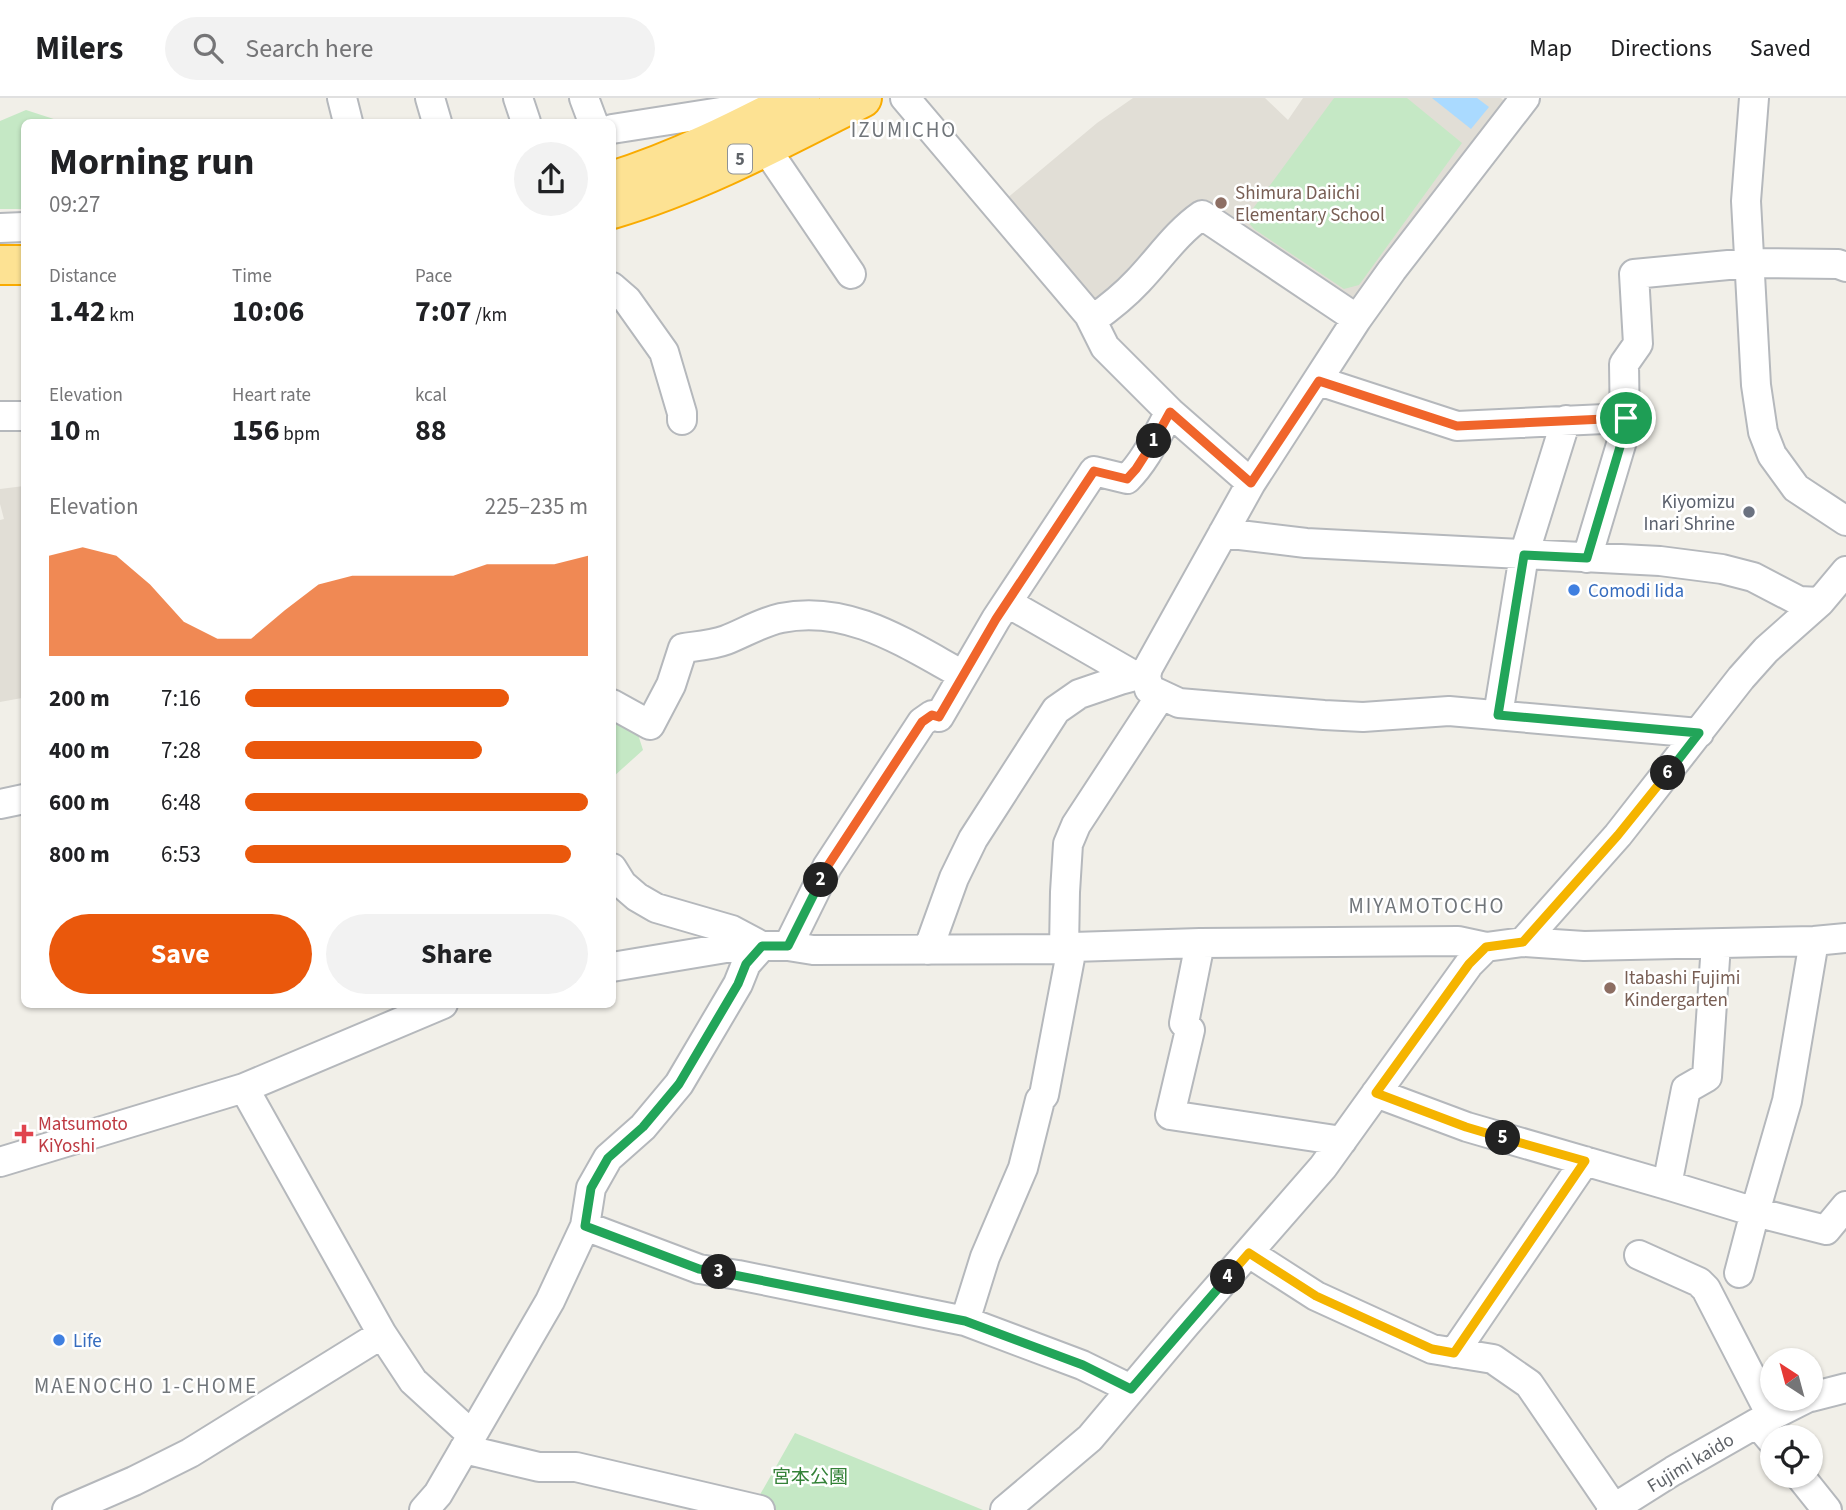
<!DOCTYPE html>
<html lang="en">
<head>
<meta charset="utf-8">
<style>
  body { margin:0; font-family:"Source Sans 3","Noto Sans JP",sans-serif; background:#f2f2f2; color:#202124; height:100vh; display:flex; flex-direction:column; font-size:26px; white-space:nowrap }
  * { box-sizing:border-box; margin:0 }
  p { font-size:23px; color:#757577 }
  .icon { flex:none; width:38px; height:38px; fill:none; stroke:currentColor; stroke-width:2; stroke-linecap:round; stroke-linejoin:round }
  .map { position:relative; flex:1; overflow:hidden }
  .drawer { position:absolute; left:21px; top:21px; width:595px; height:889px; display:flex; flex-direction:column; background:#fff; border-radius:10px; box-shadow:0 2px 5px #0004 }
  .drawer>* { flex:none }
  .needle { width:46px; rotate:324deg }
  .buttons { position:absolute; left:1760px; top:1250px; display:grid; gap:14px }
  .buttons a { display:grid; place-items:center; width:63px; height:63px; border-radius:50%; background:#fff; box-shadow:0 2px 5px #0004; font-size:35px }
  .pin { position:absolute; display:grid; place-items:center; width:60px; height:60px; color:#fff; margin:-30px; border:4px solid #fff; border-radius:50%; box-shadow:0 2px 7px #0007 }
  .km { position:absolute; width:35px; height:35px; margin:-18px; border-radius:50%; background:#222; color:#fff; font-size:19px; line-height:35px; text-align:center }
  .round { display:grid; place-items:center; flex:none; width:74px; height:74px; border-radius:37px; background:#f2f2f2 }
  .summary { display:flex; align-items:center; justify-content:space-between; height:119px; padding:0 28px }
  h1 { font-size:38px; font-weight:700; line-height:52px }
  .metrics { display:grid; grid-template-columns:repeat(3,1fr); gap:10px; height:119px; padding:7px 28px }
  .metrics div { display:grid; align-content:center }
  .metrics b { font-size:30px; font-weight:700 }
  .metrics small { font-size:19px; font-weight:400 }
  .metrics p { font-size:19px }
  .chart { height:196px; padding:14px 28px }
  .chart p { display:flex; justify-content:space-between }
  .chart svg { width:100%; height:126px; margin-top:7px; fill:#ea580c; opacity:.7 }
  .action { display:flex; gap:14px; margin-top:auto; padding:14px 28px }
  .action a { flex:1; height:80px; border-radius:42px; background:#ea580c; color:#fff; font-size:28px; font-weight:700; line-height:80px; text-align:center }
  .action a+a { background:#f2f2f2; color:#202124 }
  ul { padding:0 28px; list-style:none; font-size:23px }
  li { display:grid; grid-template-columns:112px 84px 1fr; align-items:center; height:52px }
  li i { height:18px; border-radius:9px; background:#ea580c }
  header { display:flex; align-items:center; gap:42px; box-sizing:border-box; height:98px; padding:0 35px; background:#fff; border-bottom:2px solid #e0e0e0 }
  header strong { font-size:33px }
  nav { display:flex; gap:38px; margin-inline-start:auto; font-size:24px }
  .search { width:490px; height:63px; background:#f2f2f2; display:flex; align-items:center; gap:18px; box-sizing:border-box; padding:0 24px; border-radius:38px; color:#757577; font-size:26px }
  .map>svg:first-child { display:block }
  .education { fill:#e1ded6 }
  .green { fill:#c5e8c5 }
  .water { fill:#aadaff }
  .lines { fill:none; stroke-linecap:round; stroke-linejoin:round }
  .minor-casing { stroke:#b5b8bc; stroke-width:32 }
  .highway-casing { stroke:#f9ab00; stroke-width:42 }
  .minor { stroke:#fff; stroke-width:28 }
  .highway { stroke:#fde293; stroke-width:38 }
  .split-1-casing { stroke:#fff; stroke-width:14 }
  .split-2-casing { stroke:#fff; stroke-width:14 }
  .split-3-casing { stroke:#fff; stroke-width:14 }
  .split-4-casing { stroke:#fff; stroke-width:14 }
  .split-5-casing { stroke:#fff; stroke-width:14 }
  .split-6-casing { stroke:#fff; stroke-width:14 }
  .split-7-casing { stroke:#fff; stroke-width:14 }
  .split-1 { stroke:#f0652b; stroke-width:9 }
  .split-2 { stroke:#f0652b; stroke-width:9 }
  .split-3 { stroke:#22a559; stroke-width:9 }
  .split-4 { stroke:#22a559; stroke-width:9 }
  .split-5 { stroke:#f5b400; stroke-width:9 }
  .split-6 { stroke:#f5b400; stroke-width:9 }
  .split-7 { stroke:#22a559; stroke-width:9 }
  .education-dot { fill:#8d6e63; stroke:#fff; stroke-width:2.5 }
  .worship-dot { fill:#6b7280; stroke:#fff; stroke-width:2.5 }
  .shop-dot { fill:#3f7fe0; stroke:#fff; stroke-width:2.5 }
  .health-dot { fill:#e0444e; stroke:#fff; stroke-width:2.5 }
  .labels { text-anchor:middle; stroke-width:5; stroke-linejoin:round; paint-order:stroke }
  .shield { fill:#fff; stroke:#8f9295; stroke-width:2 }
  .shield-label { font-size:18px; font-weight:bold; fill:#5f6368 }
  .education-label { font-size:19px; fill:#785e54; stroke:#fff; text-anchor:start }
  .worship-label { font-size:19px; fill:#5b616d; stroke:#fff; text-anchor:end }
  .shop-label { font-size:19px; fill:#366cbe; stroke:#fff; text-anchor:start }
  .health-label { font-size:19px; fill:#be3a42; stroke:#fff; text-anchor:start }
  .street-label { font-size:19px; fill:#5f6368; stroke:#fff }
  .park-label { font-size:19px; fill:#348238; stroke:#fff }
  .neighbourhood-label { font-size:21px; letter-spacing:2px; fill:#70757a; stroke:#fff }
</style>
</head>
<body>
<header>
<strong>Milers</strong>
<div class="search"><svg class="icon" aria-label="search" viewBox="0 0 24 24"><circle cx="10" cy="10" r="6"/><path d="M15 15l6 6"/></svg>Search here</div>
<nav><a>Map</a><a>Directions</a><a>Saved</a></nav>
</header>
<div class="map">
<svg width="1846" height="1412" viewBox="0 0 1846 1412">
  <rect width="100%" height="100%" fill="#f1efe8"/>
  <path class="education" d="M1133 0H1265L1288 22 1303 0H1501L1504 3 1505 12 1357 208 1201 111 1097 213 1006 101 1097 25Z
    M24 388V612L22 600 0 604V422L4 421 0 406V391Z"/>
  <path class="green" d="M1334 0H1407L1462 45 1359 187 1344 191 1254 131 1248 124 1249 116Z
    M26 12 63 24H24V111H0V23Z
    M613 613 635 627 643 652 613 679Z
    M795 1335 983 1412H760L753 1409Z"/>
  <path class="water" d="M1432 0H1477L1489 9 1471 31Z"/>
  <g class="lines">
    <defs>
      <path id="minor" d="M342 0 348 24
        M430 0 437 24
        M518 0 526 24
        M584 0 593 24
        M905 0 1089 217 1105 249 1170 314 1251 385
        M1525 0 1392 172 1357 221 1251 385 1148 570 1146 578 1149 591 1179 605 1324 617 1363 619 1449 613 1699 635
        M1754 0 1746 103 1756 287 1763 334 1772 357 1796 390 1846 423
        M612 31 753 9
        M771 58 851 176
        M0 130 24 129
        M612 189 627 202 664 254 682 315V322
        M1092 222C1109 210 1124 198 1138 183 1160 160 1176 135 1202 117L1357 221
        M1319 283 1457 328 1626 320
        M0 318H24
        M1223 435 1306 445 1660 463 1722 471 1753 479 1799 503 1820 504
        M1587 460 1625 333 1624 266 1638 246 1634 176 1749 165 1838 166 1846 169
        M1008 505 1135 578
        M612 606 650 627 671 587 683 550C697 548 713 547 726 542 744 535 762 524 781 520 849 506 906 546 963 577
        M1498 617 1524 457 1566 322
        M0 706 24 701
        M612 770 622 786 637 799 656 810 732 832 760 847
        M1523 844 1618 737 1741 580 1766 552 1820 504 1846 473
        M1200 845 1184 925 1190 932 1170 1017 1342 1043
        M788 848 827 769 922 624 932 617 939 619 996 521 1094 373 1127 381C1146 362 1157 337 1170 314
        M928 852 954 780 973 741 1056 612 1079 596 1120 582 1135 578H1146
        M612 869 732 849 762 848H788L813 852 1064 851 1073 849 1200 845 1458 843 1486 849 1523 844 1584 848 1814 843 1846 840
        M244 990 382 1236 413 1283 472 1337
        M1376 995 1467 1029 1667 1087 1755 1114 1826 1132 1846 1108
        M0 1064 244 990 443 906
        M1667 1087 1686 991 1707 979 1716 846
        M585 1128 699 1171 738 1177 965 1223 1082 1267 1131 1291
        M1249 1155 1316 1198 1432 1251 1493 1261 1529 1286 1615 1412
        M1639 1157 1699 1184 1706 1191 1771 1317
        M1739 1175 1755 1114 1787 1003 1814 843
        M965 1223 985 1159 1023 1070 1040 1002 1044 997 1070 860 1064 851 1065 794 1068 746 1076 727 1161 597
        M1454 1255 1585 1063
        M1811 1299 1846 1290
        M1757 1325 1773 1344
        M464 1351 539 1369H576L760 1412
        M1799 1377 1827 1412
        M67 1412 134 1383 190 1355 382 1236
        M424 1412 438 1396 550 1203 585 1128 591 1090 608 1060 643 1029 679 986 738 886 746 866 762 848
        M1005 1412 1090 1340 1186 1226 1323 1069 1469 866 1486 849
        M1611 1412 1673 1373 1757 1325 1807 1300"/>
      <path id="highway" d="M612 83C677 63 740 31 800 0
        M612 111C700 85 781 41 862 0
        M0 167H24"/>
    </defs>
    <use href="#minor" class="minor-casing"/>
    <use href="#highway" class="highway-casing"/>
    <use href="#minor" class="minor"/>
    <use href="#highway" class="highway"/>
  </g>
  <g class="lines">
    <defs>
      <path id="split-1" d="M1154 343 1170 314 1251 385 1319 283 1457 328 1626 320"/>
      <path id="split-2" d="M821 782 827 769 922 624 932 617 939 619 996 521 1094 373 1127 381 1136 371 1154 343"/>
      <path id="split-3" d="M719 1174 699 1171 585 1128 591 1090 608 1060 643 1029 679 986 738 886 746 866 762 848H788L821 782"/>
      <path id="split-4" d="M719 1174 965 1223 1083 1267 1131 1291 1228 1179"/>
      <path id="split-5" d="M1228 1179 1249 1155 1316 1198 1432 1251 1454 1255 1585 1063 1503 1040"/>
      <path id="split-6" d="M1503 1040 1466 1029 1376 995 1469 866 1486 849 1523 844 1618 737 1668 675"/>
      <path id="split-7" d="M1626 320 1625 332 1587 460 1524 457 1498 617 1699 635 1668 675"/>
    </defs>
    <use href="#split-1" class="split-1-casing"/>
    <use href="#split-2" class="split-2-casing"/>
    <use href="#split-3" class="split-3-casing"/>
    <use href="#split-4" class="split-4-casing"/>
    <use href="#split-5" class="split-5-casing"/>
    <use href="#split-6" class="split-6-casing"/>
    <use href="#split-7" class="split-7-casing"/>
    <use href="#split-1" class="split-1"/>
    <use href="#split-2" class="split-2"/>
    <use href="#split-3" class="split-3"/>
    <use href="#split-4" class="split-4"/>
    <use href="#split-5" class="split-5"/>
    <use href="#split-6" class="split-6"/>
    <use href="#split-7" class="split-7"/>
  </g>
  <g class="education-dot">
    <circle cx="1221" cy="105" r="7"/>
    <circle cx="1610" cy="890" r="7"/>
  </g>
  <circle class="worship-dot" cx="1749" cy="414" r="7"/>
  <g class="shop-dot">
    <circle cx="1574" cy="492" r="7"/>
    <circle cx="59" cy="1242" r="7"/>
  </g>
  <path class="health-dot" d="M20.5 1025.5h7v7h7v7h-7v7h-7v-7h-7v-7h7z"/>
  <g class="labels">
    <rect class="shield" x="728" y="46.5" width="24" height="29" rx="5"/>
    <g class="shield-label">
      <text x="740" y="67">5</text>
    </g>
    <g class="education-label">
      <text x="1235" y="101">Shimura Daiichi<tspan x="1235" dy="22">Elementary School</tspan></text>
      <text x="1624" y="886">Itabashi Fujimi<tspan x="1624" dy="22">Kindergarten</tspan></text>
    </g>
    <g class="worship-label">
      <text x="1735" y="410">Kiyomizu<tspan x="1735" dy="22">Inari Shrine</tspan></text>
    </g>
    <g class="shop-label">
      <text x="1588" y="499">Comodi Iida</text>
      <text x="73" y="1249">Life</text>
    </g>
    <g class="health-label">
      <text x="38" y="1032">Matsumoto<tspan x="38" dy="22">KiYoshi</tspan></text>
    </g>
    <g class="street-label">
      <text transform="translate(1690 1364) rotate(-31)" y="7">Fujimi kaido</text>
    </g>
    <g class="park-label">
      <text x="810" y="1385">宮本公園</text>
    </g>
    <g class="neighbourhood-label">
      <text x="904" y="39">IZUMICHO</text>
      <text x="1427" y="815">MIYAMOTOCHO</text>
      <text x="146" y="1295">MAENOCHO 1-CHOME</text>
    </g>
  </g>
</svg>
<div class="buttons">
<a><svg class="needle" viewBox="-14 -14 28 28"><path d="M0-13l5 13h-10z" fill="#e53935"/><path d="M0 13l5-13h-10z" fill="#757577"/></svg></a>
<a><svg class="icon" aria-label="locate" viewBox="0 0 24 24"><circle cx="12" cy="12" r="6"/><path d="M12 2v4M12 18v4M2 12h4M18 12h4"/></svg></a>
</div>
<div class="pin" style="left:1626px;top:320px;background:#1e9e55"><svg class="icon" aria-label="arrive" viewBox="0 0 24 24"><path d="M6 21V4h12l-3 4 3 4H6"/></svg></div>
<b class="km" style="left:1154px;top:343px">1</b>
<b class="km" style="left:821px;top:782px">2</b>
<b class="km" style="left:719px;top:1174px">3</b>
<b class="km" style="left:1228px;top:1179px">4</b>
<b class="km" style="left:1503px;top:1040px">5</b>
<b class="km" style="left:1668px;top:675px">6</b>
<section class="drawer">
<div class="summary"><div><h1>Morning run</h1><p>09:27</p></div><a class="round"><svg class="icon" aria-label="share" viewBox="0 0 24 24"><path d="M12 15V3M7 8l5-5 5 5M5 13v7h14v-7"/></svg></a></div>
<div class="metrics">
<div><p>Distance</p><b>1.42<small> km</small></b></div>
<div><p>Time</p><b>10:06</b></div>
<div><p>Pace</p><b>7:07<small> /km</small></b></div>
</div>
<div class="metrics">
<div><p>Elevation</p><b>10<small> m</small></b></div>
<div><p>Heart rate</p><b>156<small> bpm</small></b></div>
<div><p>kcal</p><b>88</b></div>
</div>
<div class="chart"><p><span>Elevation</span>225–235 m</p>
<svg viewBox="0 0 160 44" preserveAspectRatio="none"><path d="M0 44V9L10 6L20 9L30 19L40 32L50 38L60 38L70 28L80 19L90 16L100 16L110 16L120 16L130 12L140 12L150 12L160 9V44z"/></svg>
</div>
<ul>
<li><b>200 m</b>7:16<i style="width:77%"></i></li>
<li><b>400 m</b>7:28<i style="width:69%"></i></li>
<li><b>600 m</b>6:48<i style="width:100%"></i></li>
<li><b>800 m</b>6:53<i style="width:95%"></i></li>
</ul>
<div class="action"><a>Save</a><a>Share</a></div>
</section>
</div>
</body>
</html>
